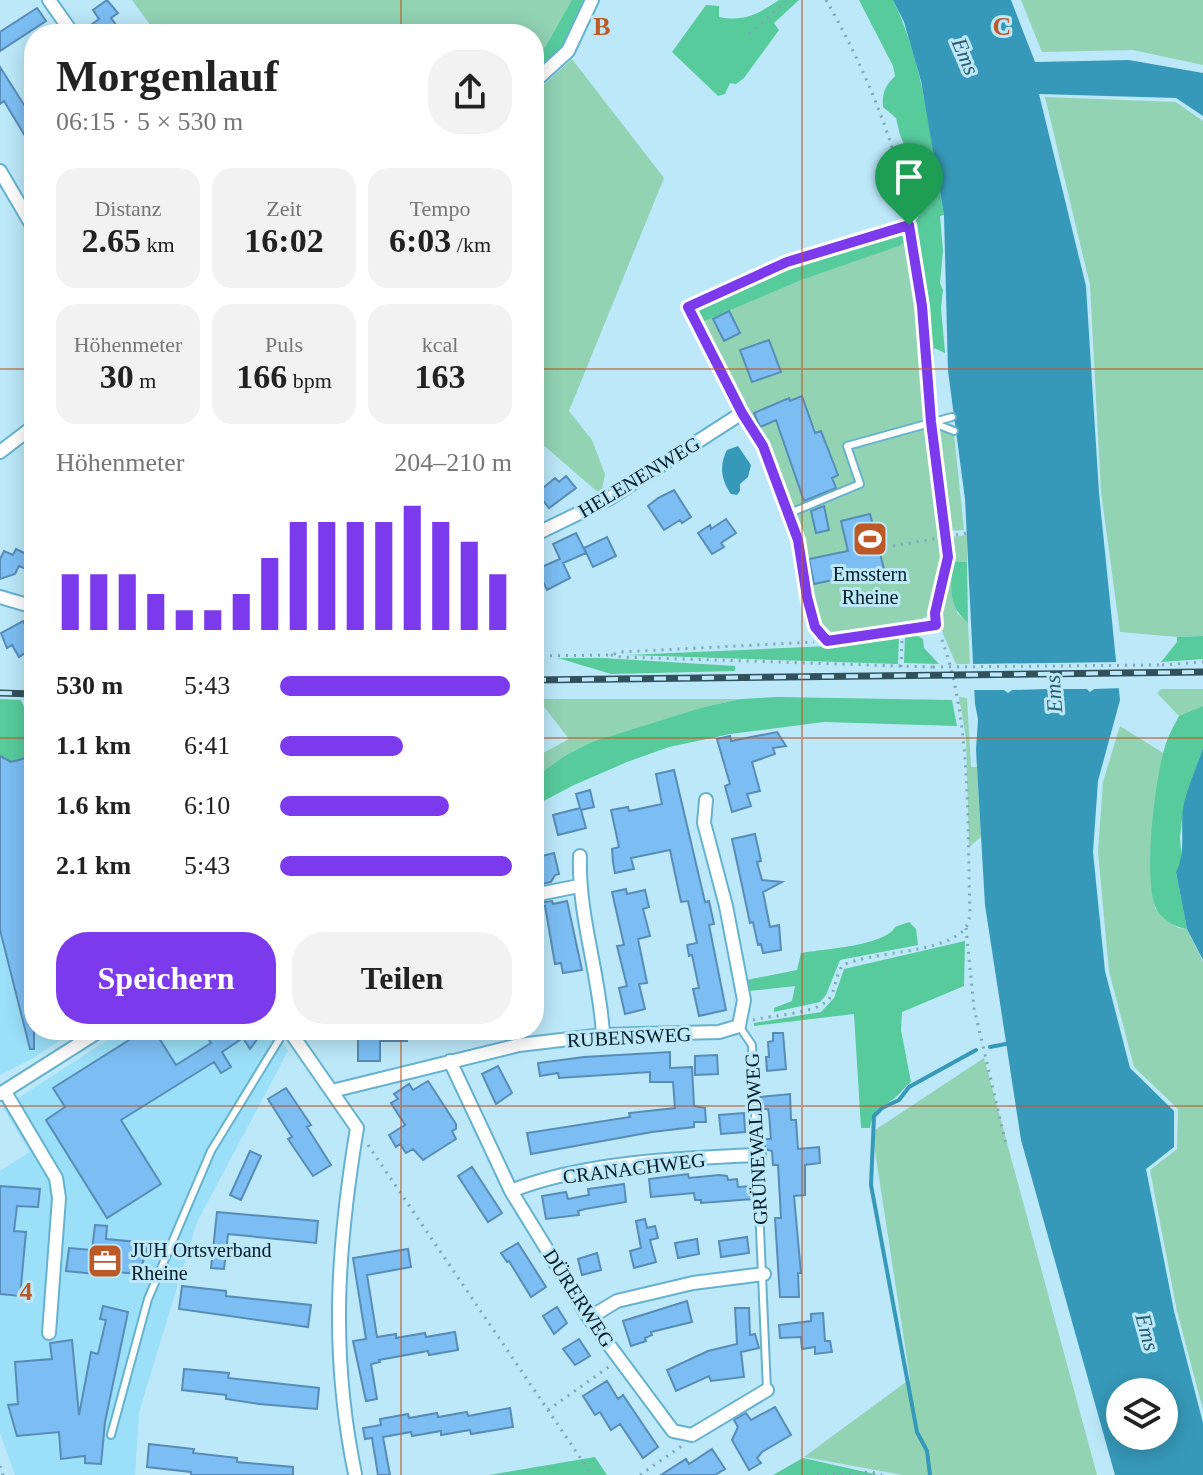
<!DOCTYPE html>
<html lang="de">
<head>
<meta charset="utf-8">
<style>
  body { margin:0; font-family:"Times New Roman",serif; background:#f2f2f2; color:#222; height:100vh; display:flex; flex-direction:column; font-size:30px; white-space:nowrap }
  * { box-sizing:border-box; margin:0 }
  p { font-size:26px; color:#767676 }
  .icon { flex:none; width:44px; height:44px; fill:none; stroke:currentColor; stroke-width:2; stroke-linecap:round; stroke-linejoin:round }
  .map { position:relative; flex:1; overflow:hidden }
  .panel { position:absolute; left:24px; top:24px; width:520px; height:1016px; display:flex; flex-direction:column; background:#fff; border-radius:32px; box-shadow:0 4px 20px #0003 }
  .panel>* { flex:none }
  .fabs { position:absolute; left:1106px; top:1378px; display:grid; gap:16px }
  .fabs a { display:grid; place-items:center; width:72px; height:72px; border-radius:50%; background:#fff; box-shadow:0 4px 20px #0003; font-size:40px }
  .pin { position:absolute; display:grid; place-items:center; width:68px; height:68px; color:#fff; margin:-82px -34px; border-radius:50% 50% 50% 0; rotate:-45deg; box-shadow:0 0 8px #0007 }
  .pin .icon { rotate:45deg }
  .round { display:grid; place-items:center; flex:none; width:84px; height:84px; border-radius:32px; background:#f2f2f2 }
  .headline { display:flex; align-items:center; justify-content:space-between; height:136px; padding:0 32px }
  h1 { font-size:44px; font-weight:600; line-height:60px }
  .stats { display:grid; grid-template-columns:repeat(3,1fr); gap:12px; height:136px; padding:8px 32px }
  .stats div { display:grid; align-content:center; border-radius:20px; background:#f2f2f2; text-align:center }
  .stats b { font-size:34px; font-weight:600 }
  .stats small { font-size:22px; font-weight:400 }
  .stats p { font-size:22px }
  .chart { height:224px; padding:16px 32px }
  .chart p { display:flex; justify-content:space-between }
  .chart svg { width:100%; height:144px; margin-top:8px; stroke:#7c3aed; stroke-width:6 }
  .button { display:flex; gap:16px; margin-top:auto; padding:16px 32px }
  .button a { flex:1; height:92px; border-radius:32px; background:#7c3aed; color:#fff; font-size:32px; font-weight:600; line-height:92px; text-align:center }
  .button a+a { background:#f2f2f2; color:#222 }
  ul { padding:0 32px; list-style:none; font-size:26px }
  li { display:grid; grid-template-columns:128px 96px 1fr; align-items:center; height:60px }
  li i { height:20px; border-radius:10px; background:#7c3aed }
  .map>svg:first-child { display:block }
  .built { fill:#9bdff8 }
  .green { fill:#92d3b4 }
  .forest { fill:#57cb9c }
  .water { fill:#3799b9; fill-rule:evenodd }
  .pier { fill:#bce8f9 }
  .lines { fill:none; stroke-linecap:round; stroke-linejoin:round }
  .stream { stroke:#3799b9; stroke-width:4 }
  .building { fill:#7cbef3; stroke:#578cb7; stroke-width:2 }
  .lane-casing { stroke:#66b2ce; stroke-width:10 }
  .street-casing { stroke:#66b2ce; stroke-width:16 }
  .path { stroke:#7fa6b5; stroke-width:3; stroke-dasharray:2 6; stroke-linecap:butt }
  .lane { stroke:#fff; stroke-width:6 }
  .street { stroke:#fff; stroke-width:12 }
  .rail-casing { stroke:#31515d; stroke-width:7 }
  .rail { stroke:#bce8f9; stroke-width:4; stroke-dasharray:12; stroke-linecap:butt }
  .path-bridge { stroke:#7fa6b5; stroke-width:3; stroke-dasharray:2 6; stroke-linecap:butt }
  .route-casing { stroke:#fff; stroke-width:16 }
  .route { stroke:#7c3aed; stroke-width:10 }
  .grid { fill:none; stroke:#bd5827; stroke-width:2; stroke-opacity:0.55 }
  .labels { text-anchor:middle; stroke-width:6; stroke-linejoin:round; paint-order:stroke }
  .street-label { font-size:20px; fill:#001c26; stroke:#bce8f9 }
  .poi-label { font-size:20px; fill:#001c26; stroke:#bce8f9 }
  .water-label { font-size:22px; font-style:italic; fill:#295d6f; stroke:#bce8f9 }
  .grid-label { font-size:26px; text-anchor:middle; font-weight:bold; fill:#bd5827; stroke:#bce8f9; stroke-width:6; stroke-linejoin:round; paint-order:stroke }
</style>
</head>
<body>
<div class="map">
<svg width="1203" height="1475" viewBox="0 0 1203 1475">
  <rect width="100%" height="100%" fill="#bce8f9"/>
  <path class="built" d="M0 703 16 704 34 730V1030H76L33 1058 0 1075Z
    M123 1030H275L288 1051 197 1222 139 1412 135 1475H15L0 1433V1171L30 1152 3 1108Z"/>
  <path class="green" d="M132 0H589L564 47 534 75V34H157Z
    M1021 0H1203V65L1133 50 1042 52Z
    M572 59 664 178 569 411 592 440 605 474 601 495 534 437V94Z
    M1045 97 1176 102 1203 121V636L1177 637 1120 632 1101 492 1090 285Z
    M900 229 913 265 945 558 927 616 918 622 843 636 830 631 820 622 815 613 793 518 766 443 749 418 697 307 787 265Z
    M936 428 954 434 964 530 950 531Z
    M967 535V562L953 563 957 613 968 623 970 664H956L943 634 940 614 953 562 951 537Z
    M1161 689H1203V706L1179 716 1157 693Z
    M959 697 967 698 971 767H977L981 837 969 847 966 738Z
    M534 699H741L704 707 563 757 534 778V758L569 739 545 708H534Z
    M1120 726 1163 753 1154 809 1150 861 1155 908 1178 928 1187 929 1203 962V1410L1177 1311 1150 1170 1177 1149 1178 1109 1134 1067 1109 971 1098 852 1103 782Z
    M984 1058 1097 1475H903L804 1457 910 1379 872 1132Z"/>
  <path class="forest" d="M572 0H583L560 51 534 77V57L546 46Z
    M779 0H799L774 23 779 30 744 78 736 84 730 83 725 94 718 96 672 52 706 5 719 6V17C745 22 758 14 779 0Z
    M859 0H893C925 66 931 143 944 215L940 216 943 251 940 283 943 290 941 308 945 353 934 348 935 398H933L927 318 912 224 918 218 920 182 900 135 896 118 883 107C882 93 885 86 895 76L893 66Z
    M900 229 905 242 899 246 801 280 704 321 697 307 787 265Z
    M953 562H967L968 623C947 605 951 588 953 562Z
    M905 635H916L923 639 924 648 939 664 904 663Z
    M899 636 898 664 627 655 851 645Z
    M1203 636V659L1161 662 1177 642V637Z
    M558 658H602L735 666V671L611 674Z
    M778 697 952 700 957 726 824 722 730 734 669 747 627 762 574 785 534 806V778L563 757 592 742 704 707 741 699Z
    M0 699 21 700 34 731V757L11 762 0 756Z
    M1203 706V748L1184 804 1180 837 1182 862 1176 872 1187 929C1175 927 1164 921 1157 910 1142 884 1155 780 1164 750 1167 738 1173 727 1179 716Z
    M909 922 916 929 918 945 840 960 826 995 820 1002 774 1012V1008L792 1001 795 986 750 991 747 980 797 970 801 953C823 949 885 946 895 927Z
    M965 941 964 986 902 1012 901 1030 911 1082C905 1086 902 1092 896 1097 880 1110 875 1104 870 1128H861L854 1014 754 1026V1023L821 1012 834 998 844 969Z
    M595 1457 607 1475H489Z
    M803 1458 879 1475H773Z"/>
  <path class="water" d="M893 0H1011L1035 62 1129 60 1203 73V116L1176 98 1039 94 1086 286 1099 493 1120 700 1098 781 1093 852 1105 971 1130 1068 1174 1111V1147L1146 1169 1174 1311 1203 1423V1475H1115L1021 1140 985 905 976 750 978 719 975 704 965 499 948 371 944 215 921 81 904 22ZM1120 1392H1164V1436H1120Z
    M738 446 751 465 748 477 740 484V491L737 495 731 494C721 480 719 465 727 450Z
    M1203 748V960L1187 929 1176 872C1187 852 1179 825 1184 803 1189 784 1197 766 1203 748Z"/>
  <path class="pier" d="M1121 662 1123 688 1094 689 1090 692 1087 689H1053L1050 692 1046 689 1012 690 1008 693 1004 690H971L970 664Z"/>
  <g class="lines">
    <path class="stream" d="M990 1047 1011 1043
      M930 1475 927 1451 917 1432 871 1185 874 1116 882 1108 899 1100 909 1087 976 1050"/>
  </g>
  <path class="building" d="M107 0 118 13 111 18 123 34H92L88 27 99 19 93 10Z
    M37 8 46 21 0 51V32Z
    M0 67 26 108 34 103V151L4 101 0 104Z
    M729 311 740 333 724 341 713 319Z
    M769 340 781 372 752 382 740 350Z
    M802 396 815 433 821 431 838 475 832 478 836 488 804 501 776 420 760 427 754 413 789 398 790 401Z
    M566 476 576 488 549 508 537 493 555 478 559 482Z
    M674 490 691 517 682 523 680 520 664 530 648 506 658 498Z
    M824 506 829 530 816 533 811 511Z
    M870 514 884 569 814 584 809 559 848 551 841 521Z
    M726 519 736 533 721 543 724 547 712 554 698 533 710 525 711 529Z
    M576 533 586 553 563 563 570 578 547 590 537 569 560 559 553 544Z
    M607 537 616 556 593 567 584 548Z
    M16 549 32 557 26 569 19 566 15 574 0 579V559L4 551 13 555Z
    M23 621 34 642V647L19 657 12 645 7 648 1 633Z
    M777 732 786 746 773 748 775 754 752 762 760 791 747 794 751 806 732 812 725 786 730 784 717 739 730 736 731 741Z
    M0 756 11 762 34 756V1049H30L0 930Z
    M674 770 705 902 709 901 714 924 709 925 726 1010 699 1016 693 989 699 988 692 955 689 956 687 945 697 943 688 901 681 902 670 850 631 858 634 869 615 873 613 862 612 849 619 847 611 810 628 807 629 811 662 804 656 774Z
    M590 790 594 807 581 810 586 828 558 835 553 815 580 808 576 794Z
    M755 834 761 861 757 862 762 880 782 882 763 892 770 927 779 925 781 950 763 953 761 944 758 945 753 922 750 923 732 839Z
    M554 853 559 874 555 875 551 882 534 886V876L537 875 534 858Z
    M626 889 627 894 645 890 649 907 643 909 650 936 638 939 647 983 639 984 645 1009 625 1014 619 988 627 986 617 946 624 945 612 892Z
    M552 901 553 904 567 901 582 970 563 973 561 963 555 964 545 906 539 907 538 903Z
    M145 1030H154L176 1065 211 1043 203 1030H264L250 1049 243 1038 222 1052 231 1067 221 1073 214 1062 121 1120 161 1184 107 1218 46 1120 65 1107 53 1088Z
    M358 1030H406L407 1041H380V1061H358Z
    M773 1033H783L786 1069 767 1071 766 1057H769L768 1042 773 1041Z
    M670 1052V1068L692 1067 694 1106 705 1108 706 1122H694V1127L652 1132 531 1154 527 1133 630 1117 629 1113 675 1108 673 1082H650V1072L559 1078 558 1073 540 1076 538 1063 584 1057Z
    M717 1055 718 1074 695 1075V1056Z
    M498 1066 512 1093 496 1104 482 1074Z
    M428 1081 456 1124V1129L452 1131 456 1139 423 1160 413 1149 406 1153 400 1144 396 1147 389 1135 405 1125 391 1103 398 1099 394 1094 409 1084 413 1090Z
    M286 1088 311 1125 307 1127 331 1165 313 1176 288 1139 292 1137 268 1099Z
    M790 1094 791 1120H796L798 1149 819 1147 820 1163 805 1165V1195L794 1196 801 1273H798L799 1297H780L775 1218H781L778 1165H773L772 1151 765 1149V1139H771L769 1114 768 1109H761L760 1097Z
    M744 1113 745 1132 721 1134 719 1115Z
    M250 1151 261 1156 241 1200 230 1195Z
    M472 1167 502 1213 488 1222 458 1176Z
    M688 1174 689 1178 719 1175 727 1176 728 1180 737 1179 738 1187 752 1186 753 1199 701 1203V1200H695L694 1193 651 1197 649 1179Z
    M624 1184 626 1202 585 1209 578 1211 579 1215 546 1219 542 1196 566 1192 568 1199 589 1195 588 1189Z
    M0 1186 40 1189 38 1207 17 1206 14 1231 26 1232 20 1296 0 1294Z
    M217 1212 318 1221 316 1243 228 1234 224 1269 211 1268Z
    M645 1219 647 1228 655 1226 658 1238 650 1240 656 1262 634 1268 630 1251 641 1248 636 1221Z
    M95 1225 107 1226 106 1239 149 1243 139 1274 116 1272V1276L66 1271 69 1248 92 1250Z
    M747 1237 749 1253 721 1257 719 1241Z
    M697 1239 699 1254 678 1258 675 1243Z
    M518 1243 546 1287 531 1297 509 1261 507 1262 501 1253Z
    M408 1249 411 1267 367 1275 377 1337 396 1334V1338L425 1333 426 1337 455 1332 458 1350 429 1355 428 1351 379 1360 380 1362 371 1364 377 1399 366 1401 353 1341 366 1339 353 1258Z
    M597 1253 601 1270 582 1275 578 1259Z
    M182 1286 226 1291V1296L311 1305 308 1327 179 1309Z
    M687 1301 692 1322 651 1332 652 1335 645 1338 646 1341 631 1346 623 1321Z
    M103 1306 128 1312 105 1422 101 1464 85 1463V1456L61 1459 59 1432 17 1436 8 1405 18 1404 15 1362 52 1359 50 1343 72 1340 79 1415 91 1352 98 1354 106 1320 100 1319Z
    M557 1307 567 1323 554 1334 543 1316Z
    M735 1308H749L750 1335 755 1334 759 1348 741 1352 744 1377 711 1381 709 1376 676 1391 667 1370 708 1351 737 1344Z
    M823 1313 825 1341H830L832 1352 815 1354V1347L802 1349 801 1337 780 1338 779 1325 811 1321V1314Z
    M579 1339 590 1356 575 1365 563 1349Z
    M184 1369 229 1373 228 1378 319 1388 317 1409 259 1404 226 1399V1395L182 1390Z
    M607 1381 618 1399 623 1395 658 1447 643 1458 620 1424 611 1430 600 1412 595 1415 583 1396Z
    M775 1407 791 1435 762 1452 757 1458 761 1463 749 1470 732 1440 738 1427 734 1420 746 1413 751 1420Z
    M510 1408 513 1427 471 1434 470 1430 441 1435V1431L412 1436 411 1432 383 1437 390 1475H378L372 1438 365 1439 363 1428 381 1425 380 1419 408 1414 409 1418 437 1413 438 1417 467 1412 468 1416Z
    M149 1444 194 1449 193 1453 237 1458V1462L293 1467V1475H191V1472L147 1467Z
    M712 1449 725 1469 715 1475H661L686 1459 689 1464Z"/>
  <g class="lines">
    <defs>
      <path id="lane" d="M688 307 742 413 763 446 790 513 798 540 807 597 815 627 827 641 936 625
        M931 422 954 431
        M790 513 860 484 847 446 952 417
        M739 1026 752 1045 767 1390
        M111 1435 148 1299 211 1151 285 1030"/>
      <path id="street" d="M49 0 73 34
        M534 82 568 51 592 0
        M0 171 34 229
        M0 452 34 426
        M534 535 610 498 742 413
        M0 597 34 607
        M580 856C578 917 600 975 603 1035
        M534 895 579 886
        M289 1030 357 1128C337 1249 330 1353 355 1474
        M450 1061 511 1191 589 1318 673 1431 692 1435 767 1390
        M332 1091 519 1045 603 1035 719 1032 739 1026 744 1000 726 906 704 823 706 800
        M5 1092 56 1178 59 1198 49 1333
        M0 1094 101 1030
        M511 1191C583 1162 681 1158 759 1155
        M589 1318 617 1301 693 1283 764 1274"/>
    </defs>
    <use href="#lane" class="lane-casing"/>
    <use href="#street" class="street-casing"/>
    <path class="path" d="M826 0C855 50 883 112 898 168 919 248 924 332 930 415
      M749 34 788 0
      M696 304 787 262 909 225
      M933 434 948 557 935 616
      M893 546 967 533
      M611 655 621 657 933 667
      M534 656 611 655 621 652 814 642
      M1162 665 1203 662
      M901 667 902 639
      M966 928 974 1008 1006 1144
      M753 1020C772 1015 815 1014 828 1000 836 991 835 975 843 965 876 951 931 954 959 934 967 929 969 922 970 913 967 826 972 716 940 635
      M368 1145 592 1475
      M548 1410 610 1366
      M0 1466 3 1475
      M640 1475 683 1445
      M817 1475 871 1472 882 1475"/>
    <use href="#lane" class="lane"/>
    <use href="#street" class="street"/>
    <defs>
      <path id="rail" d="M534 680 1203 672
        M0 693 34 694"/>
    </defs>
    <use href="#rail" class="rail-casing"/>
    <use href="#rail" class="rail"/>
    <path class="path-bridge" d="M933 667 1162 665"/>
  </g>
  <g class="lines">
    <defs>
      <path id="route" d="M909 225 922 306 931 422 948 557 935 613 936 625 827 641 815 627 807 597 798 540 763 446 742 413 688 307 787 262Z"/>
    </defs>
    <use href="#route" class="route-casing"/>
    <use href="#route" class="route"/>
  </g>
  <path class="grid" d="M401 0V34M802 0V1475M0 369H34M534 369H1203M0 738H34M534 738H1203M401 1030V1475M0 1106H1203"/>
  <defs>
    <symbol id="stadium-square" viewBox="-11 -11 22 22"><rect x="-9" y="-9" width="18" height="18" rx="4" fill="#bd5827" stroke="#bce8f9"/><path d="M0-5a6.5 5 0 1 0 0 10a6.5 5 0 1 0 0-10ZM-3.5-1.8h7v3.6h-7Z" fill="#fff"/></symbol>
    <symbol id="office-square" viewBox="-11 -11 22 22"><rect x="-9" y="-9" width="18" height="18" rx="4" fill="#bd5827" stroke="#bce8f9"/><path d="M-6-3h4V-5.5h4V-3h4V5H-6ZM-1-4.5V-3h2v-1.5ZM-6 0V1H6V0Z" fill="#fff"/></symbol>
  </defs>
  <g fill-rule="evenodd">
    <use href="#stadium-square" x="850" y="519" width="40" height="40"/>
    <use href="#office-square" x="85" y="1241" width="40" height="40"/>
  </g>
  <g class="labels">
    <g class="street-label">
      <text transform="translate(639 477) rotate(-31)" y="7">HELENENWEG</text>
      <text transform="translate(629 1037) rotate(-3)" y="7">RUBENSWEG</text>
      <text transform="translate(756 1139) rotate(-93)" y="7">GRÜNEWALDWEG</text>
      <text transform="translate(634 1168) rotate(-7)" y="7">CRANACHWEG</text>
      <text transform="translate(579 1298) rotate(57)" y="7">DÜRERWEG</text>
    </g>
    <g class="poi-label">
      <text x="870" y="581">Emsstern<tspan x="870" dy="23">Rheine</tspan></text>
      <text x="131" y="1257" text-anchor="start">JUH Ortsverband<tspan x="131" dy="23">Rheine</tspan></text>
    </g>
    <g class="water-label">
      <text transform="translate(966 56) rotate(67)" y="8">Ems</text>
      <text transform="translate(1053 694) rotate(-94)" y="8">Ems</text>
      <text transform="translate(1148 1332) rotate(75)" y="8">Ems</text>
    </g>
  </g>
  <g class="grid-label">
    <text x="602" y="35">B</text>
    <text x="1002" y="35">C</text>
    <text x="26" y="1300">4</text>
  </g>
</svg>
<div class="fabs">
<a><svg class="icon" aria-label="layers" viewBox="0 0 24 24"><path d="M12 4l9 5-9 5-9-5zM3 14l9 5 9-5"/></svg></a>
</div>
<div class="pin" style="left:909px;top:225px;background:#1e9e55"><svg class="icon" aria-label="arrive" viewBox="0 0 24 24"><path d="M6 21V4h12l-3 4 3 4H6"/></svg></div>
<section class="panel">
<div class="headline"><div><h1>Morgenlauf</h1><p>06:15 · 5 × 530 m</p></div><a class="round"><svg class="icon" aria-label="share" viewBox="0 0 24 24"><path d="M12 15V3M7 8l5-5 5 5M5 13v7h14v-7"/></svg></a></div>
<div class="stats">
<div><p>Distanz</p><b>2.65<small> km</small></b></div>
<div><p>Zeit</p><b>16:02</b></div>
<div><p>Tempo</p><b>6:03<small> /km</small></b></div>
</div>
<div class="stats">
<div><p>Höhenmeter</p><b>30<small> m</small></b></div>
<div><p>Puls</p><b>166<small> bpm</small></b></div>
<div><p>kcal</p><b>163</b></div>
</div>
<div class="chart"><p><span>Höhenmeter</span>204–210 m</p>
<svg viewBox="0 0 160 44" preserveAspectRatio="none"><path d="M5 44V27M15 44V27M25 44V27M35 44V33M45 44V38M55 44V38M65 44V33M75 44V22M85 44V11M95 44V11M105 44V11M115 44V11M125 44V6M135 44V11M145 44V17M155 44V27"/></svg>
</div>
<ul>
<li><b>530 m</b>5:43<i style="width:99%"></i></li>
<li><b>1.1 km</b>6:41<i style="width:53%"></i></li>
<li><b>1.6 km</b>6:10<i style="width:73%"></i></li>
<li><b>2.1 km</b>5:43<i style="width:100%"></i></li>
</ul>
<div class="button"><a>Speichern</a><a>Teilen</a></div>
</section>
</div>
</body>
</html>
